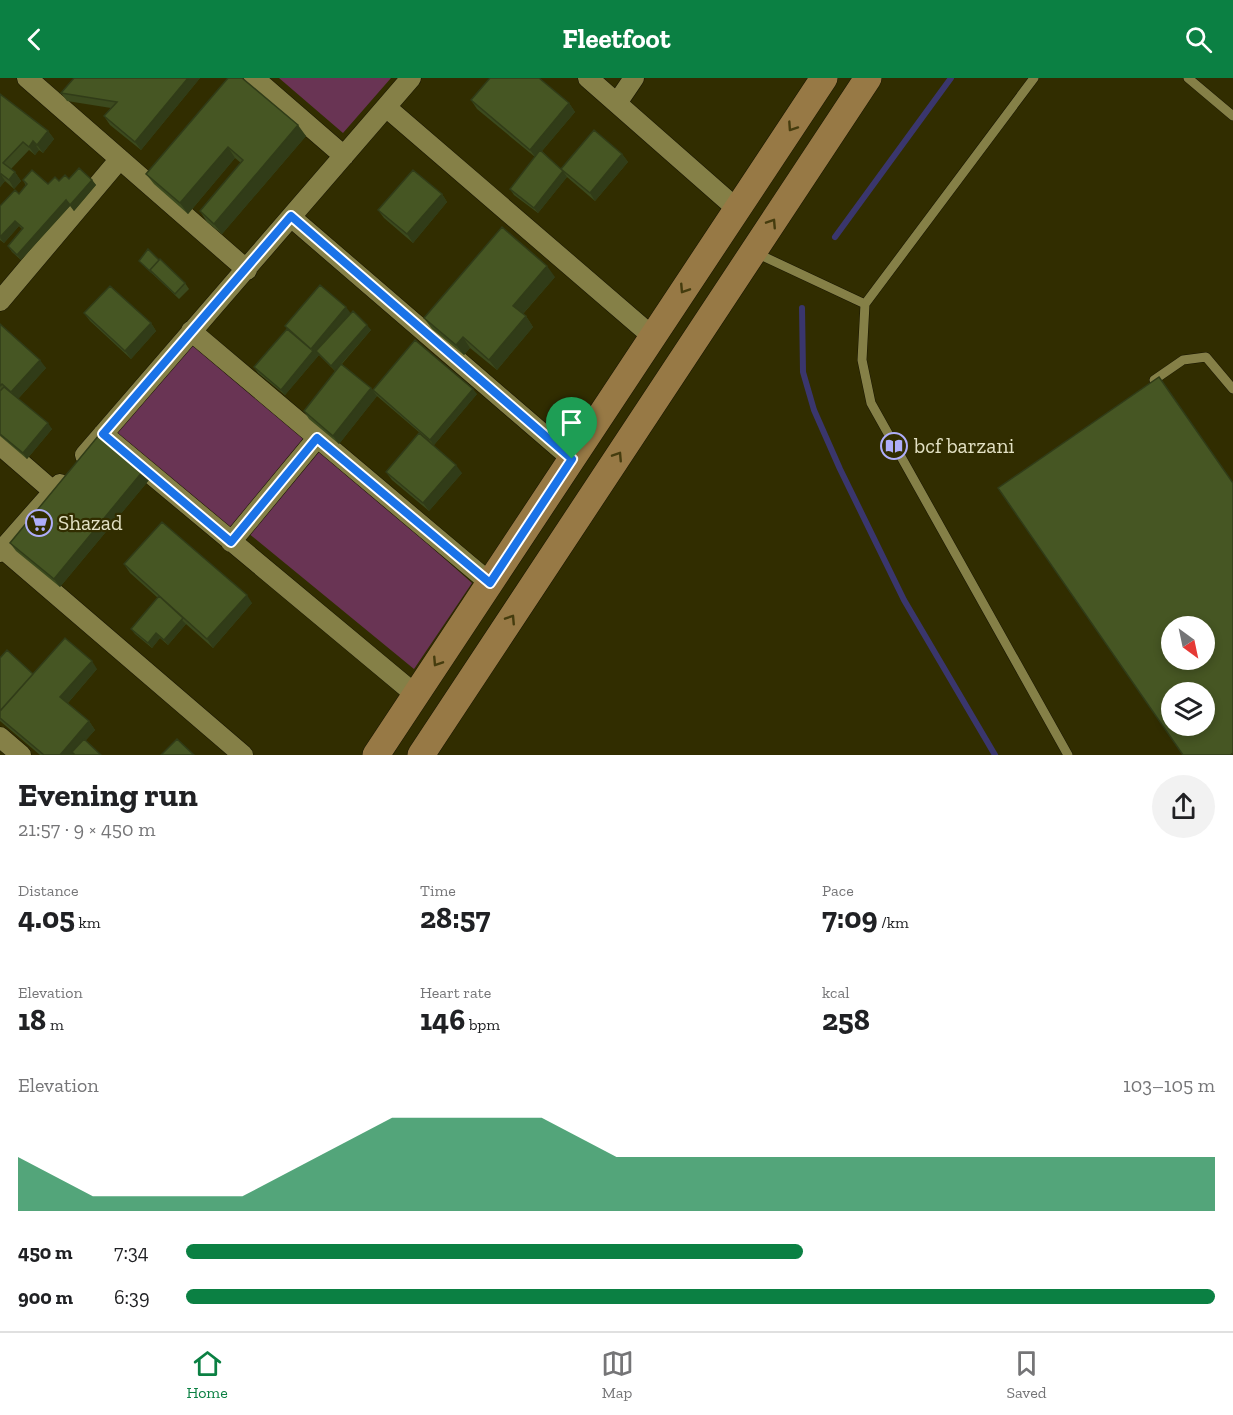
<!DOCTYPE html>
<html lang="en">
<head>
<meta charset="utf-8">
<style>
  body { margin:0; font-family:"Zilla Slab",serif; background:#f2f2f2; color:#202124; height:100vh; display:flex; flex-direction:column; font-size:22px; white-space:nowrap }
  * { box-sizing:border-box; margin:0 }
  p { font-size:20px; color:#757577 }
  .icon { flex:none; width:33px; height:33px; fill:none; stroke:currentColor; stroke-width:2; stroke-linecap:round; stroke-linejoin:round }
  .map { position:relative; height:677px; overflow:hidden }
  .drawer { display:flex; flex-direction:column; background:#fff; flex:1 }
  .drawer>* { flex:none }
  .needle { width:39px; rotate:147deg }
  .fabs { position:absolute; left:1161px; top:538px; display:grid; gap:12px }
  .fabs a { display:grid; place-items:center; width:54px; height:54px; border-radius:50%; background:#fff; box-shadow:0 3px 9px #0003; font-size:30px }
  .pin { position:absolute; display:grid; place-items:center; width:51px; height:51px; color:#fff; margin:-62px -26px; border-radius:50% 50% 50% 0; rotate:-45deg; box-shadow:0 0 6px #0007 }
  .pin .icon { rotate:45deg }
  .round { display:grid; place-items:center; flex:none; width:63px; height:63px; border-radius:32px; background:#f2f2f2 }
  .headline { display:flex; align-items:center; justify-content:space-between; height:102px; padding:0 18px }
  h1 { font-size:33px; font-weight:700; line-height:45px }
  .metrics { display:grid; grid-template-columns:repeat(3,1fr); gap:9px; height:102px; padding:6px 18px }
  .metrics div { display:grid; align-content:center }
  .metrics b { font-size:30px; font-weight:700 }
  .metrics small { font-size:16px; font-weight:400 }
  .metrics p { font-size:16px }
  .chart { height:168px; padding:12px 18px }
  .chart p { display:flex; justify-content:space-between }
  .chart svg { width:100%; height:108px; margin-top:6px; fill:#0b8043; opacity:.7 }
  ul { padding:0 18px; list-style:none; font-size:20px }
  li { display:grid; grid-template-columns:96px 72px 1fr; align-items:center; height:45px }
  li i { height:15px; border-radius:8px; background:#0b8043 }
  header { display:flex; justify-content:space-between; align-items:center; height:78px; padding:0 18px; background:#0b8043; color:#fff; font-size:27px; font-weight:700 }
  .menu { display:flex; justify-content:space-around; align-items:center; height:84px; border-top:2px solid #e0e0e0; background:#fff; font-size:16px; color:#757577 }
  .menu a { display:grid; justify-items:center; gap:3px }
  .menu .current { color:#0b8043 }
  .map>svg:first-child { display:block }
  .green { fill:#693454 }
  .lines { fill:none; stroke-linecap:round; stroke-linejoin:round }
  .stream { stroke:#3a366d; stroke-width:6 }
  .lane-casing { stroke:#181500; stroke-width:10 }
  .street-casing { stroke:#181500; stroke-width:21 }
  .secondary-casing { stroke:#181500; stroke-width:28 }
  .lane { stroke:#858047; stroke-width:9 }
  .street { stroke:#858047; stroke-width:20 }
  .secondary { stroke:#977945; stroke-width:27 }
  .wall { fill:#3c4a1e }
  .shaded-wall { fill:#313c18 }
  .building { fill:#465623; stroke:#313c18; stroke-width:1.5; fill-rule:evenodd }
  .oneway { stroke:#453c0e }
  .route-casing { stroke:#fff; stroke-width:12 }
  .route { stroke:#1a73e8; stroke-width:8 }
  .labels { text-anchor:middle; stroke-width:4.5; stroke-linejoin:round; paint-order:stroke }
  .poi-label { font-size:21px; fill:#e3e1c4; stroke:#312d00; text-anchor:start }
</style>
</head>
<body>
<header><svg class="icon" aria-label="back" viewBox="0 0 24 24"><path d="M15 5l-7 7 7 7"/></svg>Fleetfoot<svg class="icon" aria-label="search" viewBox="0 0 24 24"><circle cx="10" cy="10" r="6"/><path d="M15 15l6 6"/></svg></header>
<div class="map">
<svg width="1233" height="677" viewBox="0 0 1233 677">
  <rect width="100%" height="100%" fill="#312d00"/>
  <path class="green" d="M279 0H391L343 55Z
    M194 262 309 361 230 453 115 354Z
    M316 367 472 505 414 591 247 454Z"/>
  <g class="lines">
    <path class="stream" d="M835 159 951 0
      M802 230 803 294 814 332 840 391 904 522 995 677"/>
    <defs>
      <path id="lane" d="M1034 0 865 226 862 282 871 325 1068 677
        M1188 0 1233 38
        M756 175 865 226
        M1154 302 1183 282 1206 279 1233 311"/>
      <path id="street" d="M27 0 247 192
        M254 0 344 78
        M588 0 737 131
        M617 25 634 0
        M386 29 653 259
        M291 139 572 381
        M0 223 119 82
        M191 253 490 505
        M103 356 416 617
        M0 367 53 413
        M85 377 411 0
        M231 464 317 360
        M3 471 243 677
        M0 474 60 406
        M0 659 21 677"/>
      <path id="secondary" d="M376 677 824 0
        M421 677 868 0"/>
    </defs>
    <use href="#lane" class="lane-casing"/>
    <use href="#street" class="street-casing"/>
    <use href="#secondary" class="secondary-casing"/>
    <use href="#lane" class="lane"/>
    <use href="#street" class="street"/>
    <use href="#secondary" class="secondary"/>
  </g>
  <path class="wall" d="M200 0 141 72 110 47 104 38 111 30 67 23 61 15Z
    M228 0 306 58 222 156 207 144 200 133 241 85 235 80 188 136 154 106 146 96Z
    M0 16 48 53 54 61 43 75 39 72 35 77 29 72 11 91 15 94 21 103 14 111 5 103 0 109Z
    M471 22 569 25 575 34 542 73 563 93 622 76 628 84 595 123 567 99 538 135 514 117 510 111 535 79 477 31Z
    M69 101 92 102 96 107 74 133 70 128 21 182 12 174 8 168 22 151 19 148 4 165 0 162V128L19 116 26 108 23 102 48 106Z
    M442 116 447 124 413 165 384 140 378 132Z
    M139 183 185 205 189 211 179 221Z
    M555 199 523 236 526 238 533 249 497 292 470 270 464 277 432 251 424 240Z
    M84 235 151 245 156 253 131 281 90 243Z
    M351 235 371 252 342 286 373 312 477 316 434 367 377 318 339 366 309 341 304 333 335 293 319 277 285 317 258 295 254 289 287 251 285 248Z
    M0 246 46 290 18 321 52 351 27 381 0 358Z
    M143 393 149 402 60 509 16 473 10 465Z
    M386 394 462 395 429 433 392 402Z
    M124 486 252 525 213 570 186 546 168 567 160 560 152 570 135 556 131 551 158 520 130 495Z
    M0 580 33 596 97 591 68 625 89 643 95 652 85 663 101 677H74L73 676V677H40L0 643Z"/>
  <path class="shaded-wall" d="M188 0H200L141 72 135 64Z
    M569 25 575 34 536 80 530 72Z
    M298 47 306 58 222 156 214 146Z
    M48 53 54 61 43 75 37 67Z
    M33 63 39 72 35 77 29 69Z
    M228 69 235 80 188 136 180 125Z
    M622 76 628 84 595 123 590 115Z
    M563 93 567 99 538 135 534 130Z
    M15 94 21 103 14 111 9 102Z
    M0 95 5 103 0 109Z
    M92 102 96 107 74 133 70 127Z
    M442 116 447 124 413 165 407 156Z
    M66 122 70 128 21 182 17 177Z
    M15 143 19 148 4 165 0 160Z
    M547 188 555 199 521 238 513 228Z
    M346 229 352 237 316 273 319 277 285 317 281 312 313 273 311 271Z
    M526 238 533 249 497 292 489 282Z
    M151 245 156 253 131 281 125 273Z
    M367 247 371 252 335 293 331 288Z
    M463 259 470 270 464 277 456 267Z
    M40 282 46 290 17 322 11 314Z
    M371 310 377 318 339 366 333 358Z
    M473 311 477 316 434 367 430 362Z
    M48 345 52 351 27 381 23 375Z
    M456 387 462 395 429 433 423 425Z
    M143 393 149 402 60 509 54 501Z
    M247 517 252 525 213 570 207 561Z
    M181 541 186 546 168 567 164 562Z
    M156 555 160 560 152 570 148 565Z
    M92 583 97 591 66 627 60 619Z
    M89 643 95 652 73 677H60Z"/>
  <path class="building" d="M74 0H188L135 64 104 38 117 24 61 15Z
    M228 0H242L298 47 214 146 200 133 243 82 228 69 180 125 146 96Z
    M490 0H539L569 25 530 72 471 22Z
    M0 16 48 53 37 67 33 63 29 69 23 64 3 85 15 94 9 102 0 95Z
    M594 52 622 76 590 115 561 91Z
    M540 72 563 93 534 130 510 111Z
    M79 90 92 102 70 127 66 122 17 177 8 168 23 150 15 143 0 159V128L15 112 19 116 27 106 23 102 32 92 48 106 55 99 59 103 65 97 69 101Z
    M413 92 442 116 407 156 378 132Z
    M502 149 547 188 513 228 526 238 489 282 463 259 456 267 424 240Z
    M148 171 159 182 150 192 152 195 139 183Z
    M160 181 185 205 175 216 150 192Z
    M320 207 346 229 311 271 285 248Z
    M110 208 151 245 125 273 84 235Z
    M353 233 367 247 331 288 316 273Z
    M0 246 40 282 11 314 2 306 0 308Z
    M287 251 313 273 281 312 254 289Z
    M415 262 473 311 430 362 373 312Z
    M341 286 371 310 333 358 304 333Z
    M1159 299 1233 405V675L1230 677H1183L998 410ZM1172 549H1204V582H1172ZM1172 615H1204V648H1172Z
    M4 309 48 345 23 375 0 356V313Z
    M419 355 456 387 423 425 386 394Z
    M99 357 143 393 54 501 10 465Z
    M162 444 247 517 207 561 124 486Z
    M159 518 183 540 164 562 156 555 148 565 131 551Z
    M65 560 92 583 60 619 89 643 60 677H44L0 640V633Z
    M7 572 33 596 0 633V580Z
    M84 661 101 677H75L72 674Z
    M177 661 194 677H161Z"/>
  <defs><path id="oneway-chevron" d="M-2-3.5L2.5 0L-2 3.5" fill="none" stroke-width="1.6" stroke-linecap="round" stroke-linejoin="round" transform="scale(1.5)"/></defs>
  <g class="oneway">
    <use href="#oneway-chevron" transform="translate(792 49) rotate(124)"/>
    <use href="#oneway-chevron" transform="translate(772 145) rotate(-57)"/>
    <use href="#oneway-chevron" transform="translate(684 211) rotate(123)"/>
    <use href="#oneway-chevron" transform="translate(618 378) rotate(-57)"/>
    <use href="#oneway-chevron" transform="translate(511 541) rotate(-57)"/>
    <use href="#oneway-chevron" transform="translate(437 584) rotate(123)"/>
  </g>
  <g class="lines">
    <defs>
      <path id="route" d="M291 138 572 381 490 505 317 360 231 464 103 356Z"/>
    </defs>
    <use href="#route" class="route-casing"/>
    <use href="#route" class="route"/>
  </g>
  <defs>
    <symbol id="library-ring" viewBox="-11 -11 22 22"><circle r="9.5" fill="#312d00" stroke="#afaefa" stroke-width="1.5"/><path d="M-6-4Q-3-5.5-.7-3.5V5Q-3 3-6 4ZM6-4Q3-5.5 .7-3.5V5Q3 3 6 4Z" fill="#afaefa"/></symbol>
    <symbol id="supermarket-ring" viewBox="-11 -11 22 22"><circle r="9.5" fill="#312d00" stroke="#afaefa" stroke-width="1.5"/><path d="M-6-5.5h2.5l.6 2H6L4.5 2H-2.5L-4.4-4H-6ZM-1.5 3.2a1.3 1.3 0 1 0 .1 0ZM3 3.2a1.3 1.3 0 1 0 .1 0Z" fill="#afaefa"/></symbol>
  </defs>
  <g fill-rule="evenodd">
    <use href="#library-ring" x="879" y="353" width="30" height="30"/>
    <use href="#supermarket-ring" x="24" y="430" width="30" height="30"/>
  </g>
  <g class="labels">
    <g class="poi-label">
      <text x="914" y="375">bcf barzani</text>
      <text x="58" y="452">Shazad</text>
    </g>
  </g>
</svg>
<div class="fabs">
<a><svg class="needle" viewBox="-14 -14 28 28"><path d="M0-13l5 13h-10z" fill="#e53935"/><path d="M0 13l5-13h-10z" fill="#757577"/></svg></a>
<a><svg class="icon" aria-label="layers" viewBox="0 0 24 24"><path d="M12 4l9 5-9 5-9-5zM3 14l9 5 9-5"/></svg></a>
</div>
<div class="pin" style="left:572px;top:381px;background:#1e9e55"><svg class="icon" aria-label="arrive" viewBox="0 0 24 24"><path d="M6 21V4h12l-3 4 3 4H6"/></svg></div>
</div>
<section class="drawer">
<div class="headline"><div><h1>Evening run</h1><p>21:57 · 9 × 450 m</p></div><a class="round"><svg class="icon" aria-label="share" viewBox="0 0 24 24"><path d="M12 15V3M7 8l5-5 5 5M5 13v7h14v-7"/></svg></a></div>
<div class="metrics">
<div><p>Distance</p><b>4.05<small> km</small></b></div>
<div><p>Time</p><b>28:57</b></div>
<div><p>Pace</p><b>7:09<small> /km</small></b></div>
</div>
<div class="metrics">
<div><p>Elevation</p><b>18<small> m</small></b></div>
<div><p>Heart rate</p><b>146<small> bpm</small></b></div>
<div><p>kcal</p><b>258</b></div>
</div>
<div class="chart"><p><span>Elevation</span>103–105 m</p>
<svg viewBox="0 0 160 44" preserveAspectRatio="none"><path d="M0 44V22L10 38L20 38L30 38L40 22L50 6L60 6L70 6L80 22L90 22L100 22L110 22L120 22L130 22L140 22L150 22L160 22V44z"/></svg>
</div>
<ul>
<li><b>450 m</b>7:34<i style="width:60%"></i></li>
<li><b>900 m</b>6:39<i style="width:100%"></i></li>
</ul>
</section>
<nav class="menu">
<a class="current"><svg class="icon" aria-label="home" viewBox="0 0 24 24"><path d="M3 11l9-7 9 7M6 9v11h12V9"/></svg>Home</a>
<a><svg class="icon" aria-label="map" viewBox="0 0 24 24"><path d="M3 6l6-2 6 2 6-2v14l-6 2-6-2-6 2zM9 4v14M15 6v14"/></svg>Map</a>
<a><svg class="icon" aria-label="saved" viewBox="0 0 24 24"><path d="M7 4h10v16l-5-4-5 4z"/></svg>Saved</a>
</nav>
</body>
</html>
